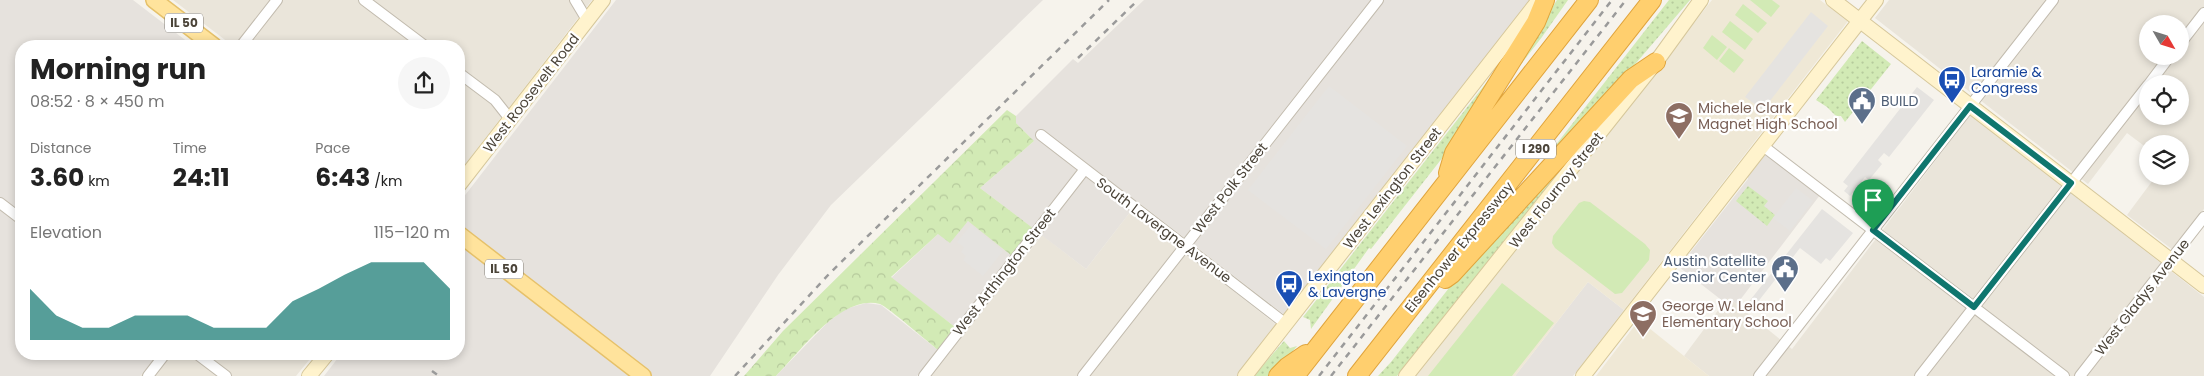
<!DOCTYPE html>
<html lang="en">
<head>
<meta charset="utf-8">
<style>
  body { margin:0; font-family:Poppins,sans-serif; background:#f6f6f6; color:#222; height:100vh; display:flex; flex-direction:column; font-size:19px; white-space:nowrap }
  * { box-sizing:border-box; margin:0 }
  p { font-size:16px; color:#767676 }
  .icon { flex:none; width:28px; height:28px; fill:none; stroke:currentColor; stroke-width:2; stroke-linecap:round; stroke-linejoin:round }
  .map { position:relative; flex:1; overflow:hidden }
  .drawer { position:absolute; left:15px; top:40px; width:450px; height:320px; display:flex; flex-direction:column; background:#fff; border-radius:20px; box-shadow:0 2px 8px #0003 }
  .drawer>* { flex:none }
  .needle { width:32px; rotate:129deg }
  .buttons { position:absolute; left:2139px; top:15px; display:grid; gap:10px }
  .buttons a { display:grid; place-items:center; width:50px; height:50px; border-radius:50%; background:#fff; box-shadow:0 2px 8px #0003; font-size:25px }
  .pin { position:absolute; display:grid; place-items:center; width:42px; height:42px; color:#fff; margin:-51px -21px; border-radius:50% 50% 50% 0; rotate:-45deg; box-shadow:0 0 5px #0007 }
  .pin .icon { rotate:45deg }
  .round { display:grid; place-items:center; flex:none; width:52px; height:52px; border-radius:26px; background:#f6f6f6 }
  .head { display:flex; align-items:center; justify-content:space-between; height:85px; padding:0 15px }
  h1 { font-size:28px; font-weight:700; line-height:38px }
  .stats { display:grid; grid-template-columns:repeat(3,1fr); gap:8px; height:85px; padding:5px 15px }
  .stats div { display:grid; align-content:center }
  .stats b { font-size:25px; font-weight:700 }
  .stats small { font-size:14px; font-weight:400 }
  .stats p { font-size:14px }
  .chart { height:140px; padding:10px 15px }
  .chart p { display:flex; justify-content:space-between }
  .chart svg { width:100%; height:90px; margin-top:5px; fill:#0f766e; opacity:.7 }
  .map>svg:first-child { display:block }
  .residential { fill:#eae5da; fill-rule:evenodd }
  .industrial { fill:#e6e2dd }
  .education { fill:#efe8d6 }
  .grass { fill:url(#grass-dots) }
  .forest { fill:url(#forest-crowns) }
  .garden { fill:#d2eab5 }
  .parking { fill:#e5e3e0 }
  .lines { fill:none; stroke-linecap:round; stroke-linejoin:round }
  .street-casing { stroke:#c2bbae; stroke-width:12 }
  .secondary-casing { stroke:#d6c79b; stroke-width:16 }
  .primary-casing { stroke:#e6c16a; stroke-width:18 }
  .highway-casing { stroke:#e0a43c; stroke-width:20 }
  .street { stroke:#fff; stroke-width:10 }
  .secondary { stroke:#fff3cd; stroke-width:14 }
  .primary { stroke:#ffe39c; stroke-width:15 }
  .highway { stroke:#ffcf6e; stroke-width:18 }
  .rail { stroke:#9a9a9a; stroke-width:2.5; stroke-dasharray:6 6; stroke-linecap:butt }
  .route-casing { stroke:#fff; stroke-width:10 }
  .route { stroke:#0f766e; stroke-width:6 }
  .labels { text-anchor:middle; stroke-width:4.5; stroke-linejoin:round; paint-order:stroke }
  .shield { fill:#fff; stroke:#817c74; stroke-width:1 }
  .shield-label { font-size:12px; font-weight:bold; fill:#4b4439 }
  .transit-label { font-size:14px; fill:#164399; stroke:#fff; text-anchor:start }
  .street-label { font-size:14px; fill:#4b4439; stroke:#fff }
  .service-label { font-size:14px; fill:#4e5e75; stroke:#fff; text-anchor:start }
  .education-label { font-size:14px; fill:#785e54; stroke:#fff; text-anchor:start }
</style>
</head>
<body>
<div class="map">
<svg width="2204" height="376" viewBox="0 0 2204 376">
  <defs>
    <pattern id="grass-dots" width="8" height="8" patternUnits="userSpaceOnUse" patternTransform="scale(1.25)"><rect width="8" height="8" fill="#d2eab5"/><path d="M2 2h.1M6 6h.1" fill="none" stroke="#b6ca9c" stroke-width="1.8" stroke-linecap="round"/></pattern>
    <pattern id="forest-crowns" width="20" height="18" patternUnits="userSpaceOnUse" patternTransform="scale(1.25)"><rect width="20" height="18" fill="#d2eab5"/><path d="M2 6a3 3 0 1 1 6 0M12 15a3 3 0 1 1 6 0" fill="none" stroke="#b6ca9c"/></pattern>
  </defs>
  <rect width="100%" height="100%" fill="#f6f3ec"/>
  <path class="residential" d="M173 0H592L459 172V46H233Z
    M1889 0H2204V209L2173 250 2127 215 2156 176H2180V144H2148L2147 148 2127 133 2088 184 1875 18ZM2148 24H2180V56H2148ZM2148 84H2180V116H2148Z
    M1971 114 2204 297V376H1709L1684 356 1728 297 1792 349Z
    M1131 211 1278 326 1238 376H931L1042 235 1086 269Z
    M159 354H314L296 376H140Z"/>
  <path class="industrial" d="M0 0H133L193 46H21V354H159L140 376H0Z
    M616 0H1043L831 205 778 275 710 376H324L341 354H459V203Z
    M1144 0H1533L1286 316 1138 202 1086 269 980 188 1034 141 1016 123V116L1073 59 1078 63Z
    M1764 153 1820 195 1737 304 1728 298 1724 302 1679 267 1748 179V175Z
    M969 221 1012 256 955 327 891 278 938 234Z
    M1588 282 1624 310 1573 376H1515Z
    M866 303 881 305 938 350 917 376H776L827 323 845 309Z"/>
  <path class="education" d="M1712 0H1820L1848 21 1624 310 1588 282 1515 376H1414L1510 258Z
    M1639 320 1709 376H1596Z"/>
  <path class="grass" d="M1557 0H1568L1542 37 1488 107Z
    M1669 0H1690L1607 97 1533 174Z
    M1862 41 1891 64 1845 122 1841 116H1836L1827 107 1816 100Z
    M1515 46 1454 143 1371 249 1369 248 1311 329 1310 320 1303 317Z
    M1613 105 1397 376H1378L1391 362 1474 256Z
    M1748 186 1768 201 1764 206 1775 215 1767 226 1736 201Z
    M1284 341 1290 348 1297 346 1273 376H1254Z"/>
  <path class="forest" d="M1007 110 1016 116V123L1034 141 980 188 1034 229 1012 256 968 221 950 243 938 234 891 277 955 327 938 350C928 342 888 307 880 304 841 294 800 352 776 376H744L783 331Z"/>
  <path class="garden" d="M1750 0H1772L1780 6 1771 17Z
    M1743 4 1767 23 1758 33 1735 15Z
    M1730 21 1753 39 1745 50 1722 32Z
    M1712 35 1727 47 1717 60 1703 48Z
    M1729 48 1744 60 1734 73 1719 61Z
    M1584 201 1590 202 1645 244 1650 250 1649 260 1622 293 1615 294 1555 248 1552 243 1553 236 1579 203Z
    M1502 283 1554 323 1512 376H1428Z"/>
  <path class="parking" d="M1811 12 1828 26 1763 110 1745 97Z
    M1329 86 1407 146 1326 249 1248 190Z
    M1917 87 1934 100 1889 157 1884 153 1878 160 1882 164 1869 180 1865 177 1850 196 1844 191 1848 186 1843 182Z
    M1796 188 1813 201 1790 231 1773 218Z
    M1822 209 1853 233 1830 261 1826 258 1821 264 1800 248 1750 312 1744 308Z
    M971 225 1003 251 983 276 963 260 966 256 961 252 964 247 957 242Z"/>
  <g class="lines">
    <defs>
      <path id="street" d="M364 0 425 46
        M575 0 587 20
        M2180 44 2204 13
        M241 46 277 0
        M459 73 495 100 510 119
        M2149 84 2170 56
        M1041 135 1286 324
        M1763 146 2064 376
        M0 203 21 219
        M197 354 226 376
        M148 376 165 354
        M924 376 1085 169
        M1083 376 1378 0
        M1759 376 2053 0
        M1920 376 2148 85
        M2080 376 2204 217"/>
      <path id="secondary" d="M1833 0 2204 286
        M459 185 603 0
        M309 376 327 354
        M1245 376 1539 0
        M1406 376 1656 62 1701 0
        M1583 376 1876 0"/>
      <path id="primary" d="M154 0 214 46
        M459 234 643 376"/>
      <path id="highway" d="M1448 173 1454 153 1536 22 1545 0
        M1445 279 1452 274 1631 79 1656 62
        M1278 376 1287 367 1306 354
        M1295 376 1589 0
        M1357 376 1652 0"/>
    </defs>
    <use href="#street" class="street-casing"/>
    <use href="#secondary" class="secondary-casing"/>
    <use href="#primary" class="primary-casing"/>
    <use href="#highway" class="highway-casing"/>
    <use href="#street" class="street"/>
    <use href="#secondary" class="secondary"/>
    <use href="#primary" class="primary"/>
    <use href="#highway" class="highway"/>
    <path class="rail" d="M1078 58 1138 0
      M432 371 439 376
      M735 376 829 274 1109 0
      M1319 376 1612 0
      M1331 376 1626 0"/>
  </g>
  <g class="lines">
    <defs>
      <path id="route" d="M1970 106 2071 183 1974 307 1873 230Z"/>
    </defs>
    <use href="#route" class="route-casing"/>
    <use href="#route" class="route"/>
  </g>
  <defs>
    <symbol id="bus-pin" viewBox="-11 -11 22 30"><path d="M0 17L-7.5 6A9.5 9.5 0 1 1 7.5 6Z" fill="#1a4fb4" stroke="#fff"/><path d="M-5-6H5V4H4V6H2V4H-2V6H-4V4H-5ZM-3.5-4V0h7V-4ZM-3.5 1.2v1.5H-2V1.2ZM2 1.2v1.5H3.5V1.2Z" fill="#fff"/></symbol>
    <symbol id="civic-pin" viewBox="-11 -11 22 30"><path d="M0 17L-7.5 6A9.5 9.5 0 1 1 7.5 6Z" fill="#5c6f8a" stroke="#fff"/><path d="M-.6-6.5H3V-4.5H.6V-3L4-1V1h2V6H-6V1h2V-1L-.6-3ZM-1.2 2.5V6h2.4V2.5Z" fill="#fff"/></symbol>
    <symbol id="school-pin" viewBox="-11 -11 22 30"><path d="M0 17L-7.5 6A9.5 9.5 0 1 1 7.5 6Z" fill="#8d6e63" stroke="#fff"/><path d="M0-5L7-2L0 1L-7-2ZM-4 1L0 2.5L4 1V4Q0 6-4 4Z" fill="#fff"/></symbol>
  </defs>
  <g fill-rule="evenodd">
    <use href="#bus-pin" x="1936" y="64" width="32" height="43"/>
    <use href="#civic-pin" x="1846" y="85" width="32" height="43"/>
    <use href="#school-pin" x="1663" y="100" width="32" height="43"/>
    <use href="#civic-pin" x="1769" y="253" width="32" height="43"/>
    <use href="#bus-pin" x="1273" y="268" width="32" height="43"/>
    <use href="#school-pin" x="1627" y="298" width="32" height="43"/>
  </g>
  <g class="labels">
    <g class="shield">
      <rect x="165" y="13.5" width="38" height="19" rx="4"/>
      <rect x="1516" y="139.5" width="40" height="19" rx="4"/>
      <rect x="485" y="259.5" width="38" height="19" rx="4"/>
    </g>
    <g class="shield-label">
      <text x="184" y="27">IL 50</text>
      <text x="1536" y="153">I 290</text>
      <text x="504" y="273">IL 50</text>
    </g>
    <g class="transit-label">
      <text x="1971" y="77">Laramie &amp;<tspan x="1971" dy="16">Congress</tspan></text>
      <text x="1308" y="281">Lexington<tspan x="1308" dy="16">&amp; Lavergne</tspan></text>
    </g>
    <g class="street-label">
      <text transform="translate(531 93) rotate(-52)" y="5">West Roosevelt Road</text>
      <text transform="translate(1230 188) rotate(-52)" y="5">West Polk Street</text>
      <text transform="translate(1392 188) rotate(-52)" y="5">West Lexington Street</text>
      <text transform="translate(1556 190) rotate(-52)" y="5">West Flournoy Street</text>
      <text transform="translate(1164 230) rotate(37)" y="5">South Lavergne Avenue</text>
      <text transform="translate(1459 247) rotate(-51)" y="5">Eisenhower Expressway</text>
      <text transform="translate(1004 272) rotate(-52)" y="5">West Arthington Street</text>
      <text transform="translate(2142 297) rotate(-52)" y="5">West Gladys Avenue</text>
    </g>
    <g class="service-label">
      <text x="1881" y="106">BUILD</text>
      <text x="1766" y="266" text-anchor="end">Austin Satellite<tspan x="1766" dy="16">Senior Center</tspan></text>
    </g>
    <g class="education-label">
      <text x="1698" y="113">Michele Clark<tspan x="1698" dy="16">Magnet High School</tspan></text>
      <text x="1662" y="311">George W. Leland<tspan x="1662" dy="16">Elementary School</tspan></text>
    </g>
  </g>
</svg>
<div class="buttons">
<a><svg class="needle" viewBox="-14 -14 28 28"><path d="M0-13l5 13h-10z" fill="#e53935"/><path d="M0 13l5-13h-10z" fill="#767676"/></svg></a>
<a><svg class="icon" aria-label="locate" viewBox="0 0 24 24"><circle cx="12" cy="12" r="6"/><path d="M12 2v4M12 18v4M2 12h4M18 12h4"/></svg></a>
<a><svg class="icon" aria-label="layers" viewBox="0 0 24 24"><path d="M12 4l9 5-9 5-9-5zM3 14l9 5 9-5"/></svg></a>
</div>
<div class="pin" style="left:1873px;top:230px;background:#1e9e55"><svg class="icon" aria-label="arrive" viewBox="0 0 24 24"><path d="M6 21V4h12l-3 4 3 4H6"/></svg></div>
<section class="drawer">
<div class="head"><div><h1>Morning run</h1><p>08:52 · 8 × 450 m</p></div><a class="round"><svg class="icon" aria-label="share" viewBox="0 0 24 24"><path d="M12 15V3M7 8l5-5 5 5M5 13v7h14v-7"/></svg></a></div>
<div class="stats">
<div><p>Distance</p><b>3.60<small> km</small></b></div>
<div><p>Time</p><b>24:11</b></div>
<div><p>Pace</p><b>6:43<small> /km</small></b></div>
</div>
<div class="chart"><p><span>Elevation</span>115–120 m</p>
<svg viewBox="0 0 160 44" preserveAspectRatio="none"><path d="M0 44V19L10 32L20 38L30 38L40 32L50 32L60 32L70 38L80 38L90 38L100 25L110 19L120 12L130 6L140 6L150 6L160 19V44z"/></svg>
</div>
</section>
</div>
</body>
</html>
